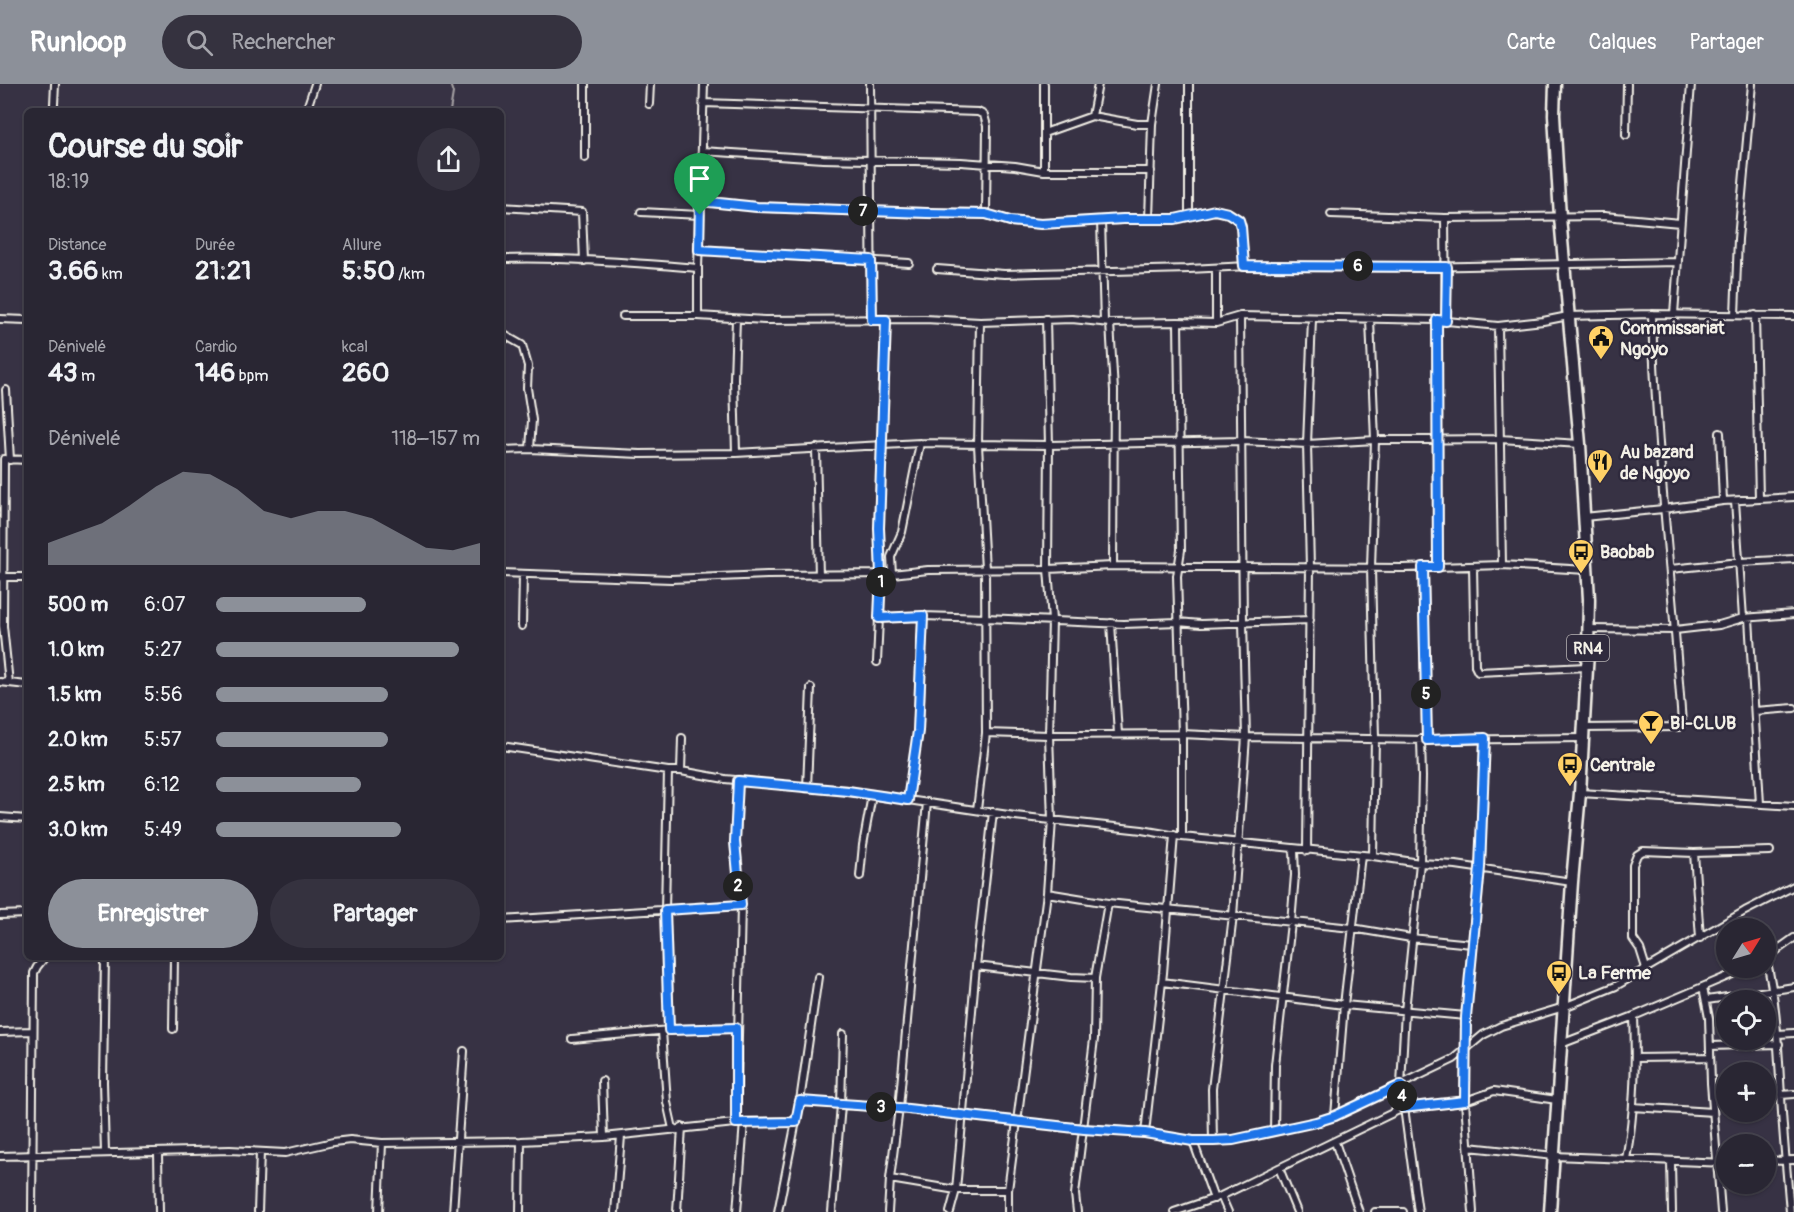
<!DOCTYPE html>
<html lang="fr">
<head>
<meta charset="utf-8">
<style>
  body { margin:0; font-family:Pangolin,sans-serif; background:#35323f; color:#f1f3f6; height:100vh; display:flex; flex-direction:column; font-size:22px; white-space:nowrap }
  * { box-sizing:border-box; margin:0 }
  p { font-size:20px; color:#a5a5ac }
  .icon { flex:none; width:33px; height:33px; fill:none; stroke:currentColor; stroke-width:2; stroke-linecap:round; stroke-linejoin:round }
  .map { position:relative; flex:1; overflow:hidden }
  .side { position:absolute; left:24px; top:24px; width:480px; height:852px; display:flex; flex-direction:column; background:#292633; border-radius:9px; box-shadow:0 2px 4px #0004,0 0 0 2px #45434e }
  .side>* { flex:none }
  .needle { width:39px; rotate:53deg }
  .buttons { position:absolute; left:1716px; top:834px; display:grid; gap:12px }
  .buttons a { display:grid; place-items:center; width:60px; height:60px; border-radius:50%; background:#292633; box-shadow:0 2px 4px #0004,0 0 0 2px #45434e; font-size:30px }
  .pin { position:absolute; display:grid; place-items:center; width:51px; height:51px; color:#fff; margin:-62px -26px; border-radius:50% 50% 50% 0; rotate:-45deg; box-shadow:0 0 6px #0007 }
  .pin .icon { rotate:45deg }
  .km { position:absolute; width:30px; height:30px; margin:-15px; border-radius:50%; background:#222; color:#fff; font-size:16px; line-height:30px; text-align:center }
  .round { display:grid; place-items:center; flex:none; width:63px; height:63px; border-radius:32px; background:#35323f }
  .summary { display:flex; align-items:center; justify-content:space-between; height:102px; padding:0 24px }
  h1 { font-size:33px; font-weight:700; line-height:45px }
  .stats { display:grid; grid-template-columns:repeat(3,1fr); gap:9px; height:102px; padding:6px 24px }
  .stats div { display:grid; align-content:center }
  .stats b { font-size:26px; font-weight:700 }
  .stats small { font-size:16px; font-weight:400 }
  .stats p { font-size:16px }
  .chart { height:168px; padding:12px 24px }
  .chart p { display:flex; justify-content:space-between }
  .chart svg { width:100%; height:108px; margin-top:6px; fill:#8c9099; opacity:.7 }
  .cta { display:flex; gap:12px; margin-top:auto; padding:12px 24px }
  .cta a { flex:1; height:69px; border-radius:36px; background:#8c9099; color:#fff; font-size:24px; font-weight:700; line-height:69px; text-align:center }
  .cta a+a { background:#35323f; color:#f1f3f6 }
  ul { padding:0 24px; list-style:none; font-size:20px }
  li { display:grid; grid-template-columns:96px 72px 1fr; align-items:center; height:45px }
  li i { height:15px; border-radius:8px; background:#8c9099 }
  header { display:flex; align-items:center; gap:36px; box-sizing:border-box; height:84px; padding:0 30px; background:#8c9099; color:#fff }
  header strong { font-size:28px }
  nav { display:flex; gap:33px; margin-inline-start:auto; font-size:21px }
  .search { width:420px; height:54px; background:#35323f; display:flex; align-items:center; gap:15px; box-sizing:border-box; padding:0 21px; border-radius:33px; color:#a5a5ac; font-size:22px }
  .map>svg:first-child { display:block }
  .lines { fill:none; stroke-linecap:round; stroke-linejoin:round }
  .stream { stroke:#a6a2a4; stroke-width:2 }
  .minor-casing { stroke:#f4f1e8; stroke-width:10 }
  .trunk-casing { stroke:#f4f1e8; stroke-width:15 }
  .minor { stroke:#2f2a3d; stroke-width:6 }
  .trunk { stroke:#2f2a3d; stroke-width:10 }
  .route-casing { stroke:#fff; stroke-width:12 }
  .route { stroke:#1a73e8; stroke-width:8 }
  .labels { text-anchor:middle; stroke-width:5; stroke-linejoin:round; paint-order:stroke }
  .shield { fill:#2f2a3d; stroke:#b9b5b5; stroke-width:1.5 }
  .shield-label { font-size:16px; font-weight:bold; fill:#f4f1e8 }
  .poi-label { font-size:18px; font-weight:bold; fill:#f4f1e8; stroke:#2f2a3d; text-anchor:start }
</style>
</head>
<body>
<header>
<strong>Runloop</strong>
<div class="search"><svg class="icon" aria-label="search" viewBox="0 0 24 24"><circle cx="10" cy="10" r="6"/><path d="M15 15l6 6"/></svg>Rechercher</div>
<nav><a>Carte</a><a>Calques</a><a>Partager</a></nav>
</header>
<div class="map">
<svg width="1794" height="1128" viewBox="0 0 1794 1128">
  <rect width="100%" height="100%" fill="#373244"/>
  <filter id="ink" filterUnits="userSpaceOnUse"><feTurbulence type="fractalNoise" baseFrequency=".0167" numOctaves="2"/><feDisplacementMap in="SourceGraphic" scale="12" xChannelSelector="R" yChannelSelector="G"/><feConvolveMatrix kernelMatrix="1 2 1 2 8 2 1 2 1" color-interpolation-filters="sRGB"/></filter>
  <g filter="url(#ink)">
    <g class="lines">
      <path class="stream" d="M450 27 453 9 450 0"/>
      <defs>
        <path id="minor" d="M870 0 872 236
          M1189 0V131
          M704 19 978 28 984 31 987 42 986 130
          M54 20 55 0
          M649 20 650 0
          M306 27 315 0
          M1092 32 1098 0
          M1044 49 1092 32 1137 40H1152
          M1626 51 1627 0
          M702 67 823 75 961 78 1015 82 1044 87H1151
          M585 74V0
          M1044 87V0
          M700 117 757 123 927 129 986 130 1010 137 1041 140 1123 135H1175L1215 126 1228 129 1239 136 1241 143 1244 182
          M501 123 582 128 584 177
          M641 128 700 131
          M1331 130 1445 134 1604 132 1680 139
          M1445 134 1446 237
          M1149 135 1152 40 1158 0
          M1101 137 1104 238
          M699 166 909 179
          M501 175C566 173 633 179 698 184
          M937 185 1004 190 1189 185 1248 182 1416 183 1678 178
          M1674 230 1691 0
          M1735 231 1738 155 1752 0
          M1755 231 1759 415
          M623 232H698L765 236 925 235 980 238 1072 235 1110 239 1178 238 1216 239 1240 232 1437 236 1498 242 1543 237 1568 232 1652 230 1794 232
          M698 232V184L704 0
          M0 235 27 236
          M1370 236 1375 356 1371 484 1375 654 1373 772
          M1437 236 1438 483
          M1178 238 1181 466 1177 492 1182 650V753
          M1110 239 1114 307 1113 482
          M1216 239V184
          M1498 242 1502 481
          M501 249 522 261 528 282 527 304 532 336 530 365
          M6 306 10 376
          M1720 349 1723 417
          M816 364 819 492
          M501 366 530 365 640 370 736 369 920 359 1049 361 1242 357 1307 360 1375 356 1500 355 1580 360
          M736 369 734 295 736 235
          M4 375 3 542 9 599
          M7 375 27 376
          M1735 417 1743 534
          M1584 433 1663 425 1723 417 1794 413
          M1423 483 1427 656
          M1473 483 1475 582 1478 588 1587 583
          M1670 485 1740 478 1794 475
          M501 489 671 495 767 491 892 490 928 486 1048 485 1113 482 1403 484 1502 481 1587 486
          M892 490 891 473 902 448 920 359
          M0 493H27
          M879 534 923 532 986 534 1124 540 1178 538 1201 540 1310 536
          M1749 534 1760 720
          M1111 539 1118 650
          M522 542 523 490
          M1589 545 1675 546 1719 541 1743 534 1794 530
          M877 578 881 490 879 444 886 236
          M0 598 27 601
          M1755 627 1794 624
          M1582 644 1679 643 1682 640C1673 503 1656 367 1652 230
          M986 649 1049 651 1182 650 1246 653 1427 656 1582 654
          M501 662 668 687H681L725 695 848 707 1015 732 1142 746 1182 753 1373 772 1420 779 1456 781 1572 798
          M668 687 665 826 669 946
          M681 687 682 654
          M807 704 811 604
          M1580 709 1794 722
          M908 716 918 647 923 532
          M977 726 986 649 985 485 978 361 980 238
          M0 733 27 735
          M1307 767 1310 483 1307 360 1312 235
          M1694 769 1700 854
          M860 792 863 761 872 711
          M1047 809 1108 819 1352 844 1411 854 1472 860
          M0 831 27 830
          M501 836 741 821
          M976 882 1071 893 1095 894
          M1646 884 1640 865 1633 855V781L1637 771 1643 767 1694 769 1770 767
          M1162 898 1344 921 1466 932
          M1703 903 1709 934 1711 999 1721 1128
          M1707 916 1794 903
          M173 945 174 873
          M662 947 667 1018 673 1045
          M0 948 33 947
          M1778 950 1794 949
          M572 955 669 946 736 944
          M1561 960 1634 932 1747 884
          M1710 962 1779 960
          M1635 974 1710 973
          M602 997 604 1053
          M1781 1011 1794 1010
          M800 1017 899 1024 1084 1045 1145 1049 1193 1057 1233 1056 1316 1038 1335 1032 1454 975 1483 951 1501 942 1564 923 1616 902 1745 827 1794 802
          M1633 1023 1713 1028
          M1335 1032 1344 921 1361 771
          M736 1039 741 821 735 758 738 697
          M1274 1047 1275 981 1291 839 1295 791 1294 766
          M1145 1049 1163 889 1174 751
          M1193 1057 1214 1115
          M1213 1057 1212 1005 1233 832 1246 653 1243 538 1240 232
          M1335 1058 1359 1128
          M1469 1063 1554 1072 1726 1079
          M105 1069 103 998 105 873
          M158 1069 159 1128
          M0 1072 230 1066 285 1069 333 1058 350 1056 382 1059 521 1057 604 1053 744 1038H796
          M1626 1075C1635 1028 1636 980 1634 932
          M1766 1077 1794 1076
          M1671 1078 1672 1128
          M1279 1084 1297 1128
          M890 1095 956 1106H1008
          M1221 1112 1228 1128
          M32 1128 34 889 37 883 45 873
          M258 1128 260 1068
          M379 1128 382 1059
          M453 1128 464 967
          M520 1128 521 1057
          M615 1128 621 1052
          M677 1128 682 1043
          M737 1128 744 1038
          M778 1128 800 1017 818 893
          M832 1128 841 1021 843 950
          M888 1128 890 1095 899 1024 927 718
          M950 1128 956 1106 976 882 993 728
          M1008 1128V1106L1047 809 1052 736 1049 651 1052 536 1048 485 1049 361 1046 235
          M1077 1128 1075 1110 1094 955 1095 894 1108 819
          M1174 1128 1221 1112 1403 1024 1465 1017 1494 1007 1557 1016
          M1375 1128H1403
          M1418 1128 1401 1001 1405 927 1420 779 1422 693 1421 655
          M1473 1128 1465 1017 1466 932 1480 784 1485 654
          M1790 1128C1787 1089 1783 1051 1781 1012 1778 965 1777 919 1766 874L1794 854"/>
        <path id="trunk" d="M1550 1128 1572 798 1580 709 1588 567 1589 515 1580 360 1560 133 1554 31 1555 0"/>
      </defs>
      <use href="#minor" class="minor-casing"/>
      <use href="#trunk" class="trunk-casing"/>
      <use href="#minor" class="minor"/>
      <use href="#trunk" class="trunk"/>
    </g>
  </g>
  <g class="lines" filter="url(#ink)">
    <defs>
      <path id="route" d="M700 117 757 123 927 129 986 130 1010 137 1041 140 1123 135H1175L1215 126 1228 129 1239 136 1241 143 1244 182 1447 183 1446 237 1437 236 1438 483H1423L1427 656 1485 654 1480 784 1466 933 1465 1017 1403 1024 1401 1001 1335 1032 1316 1038 1233 1056 1214 1057H1193L1145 1049 1084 1045 899 1024 800 1017 796 1038 736 1039V944L669 946 665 826 741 821 735 758 738 697 848 707 908 716 918 647 923 532 879 534 881 490 879 444 886 236H872L871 176 699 166Z"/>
    </defs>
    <use href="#route" class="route-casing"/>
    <use href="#route" class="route"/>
  </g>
  <defs>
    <symbol id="civic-pin" viewBox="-11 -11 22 30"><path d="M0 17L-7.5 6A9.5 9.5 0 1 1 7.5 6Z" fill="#ffd166" stroke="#2f2a3d"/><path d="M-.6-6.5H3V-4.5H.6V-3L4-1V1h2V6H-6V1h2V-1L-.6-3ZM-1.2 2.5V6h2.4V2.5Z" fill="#111"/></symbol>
    <symbol id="restaurant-pin" viewBox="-11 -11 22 30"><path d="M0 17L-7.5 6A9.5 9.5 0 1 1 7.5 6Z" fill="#ffd166" stroke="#2f2a3d"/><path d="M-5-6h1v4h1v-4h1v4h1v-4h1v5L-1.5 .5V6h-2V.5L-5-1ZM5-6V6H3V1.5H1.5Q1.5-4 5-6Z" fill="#111"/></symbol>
    <symbol id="bus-pin" viewBox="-11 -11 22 30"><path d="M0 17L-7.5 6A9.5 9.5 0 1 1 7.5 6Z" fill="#ffd166" stroke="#2f2a3d"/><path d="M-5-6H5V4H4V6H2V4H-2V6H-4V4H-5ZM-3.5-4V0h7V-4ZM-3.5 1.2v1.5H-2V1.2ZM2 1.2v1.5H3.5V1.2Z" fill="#111"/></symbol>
    <symbol id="bar-pin" viewBox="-11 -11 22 30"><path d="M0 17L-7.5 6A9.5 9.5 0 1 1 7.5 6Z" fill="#ffd166" stroke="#2f2a3d"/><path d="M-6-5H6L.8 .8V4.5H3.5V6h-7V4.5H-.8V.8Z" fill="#111"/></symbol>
  </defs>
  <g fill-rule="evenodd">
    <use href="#civic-pin" x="1586" y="239" width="30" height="40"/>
    <use href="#restaurant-pin" x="1585" y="363" width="30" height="40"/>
    <use href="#bus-pin" x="1566" y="453" width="30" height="40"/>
    <use href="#bar-pin" x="1636" y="624" width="30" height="40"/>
    <use href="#bus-pin" x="1555" y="666" width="30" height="40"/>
    <use href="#bus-pin" x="1544" y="874" width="30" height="40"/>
  </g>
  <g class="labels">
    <rect class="shield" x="1567" y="551" width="42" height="26" rx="4.5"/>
    <g class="shield-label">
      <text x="1588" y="570">RN4</text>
    </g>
    <g class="poi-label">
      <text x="1620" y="250">Commissariat<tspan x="1620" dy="21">Ngoyo</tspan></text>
      <text x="1620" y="374">Au bazard<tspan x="1620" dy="21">de Ngoyo</tspan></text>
      <text x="1600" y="474">Baobab</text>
      <text x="1670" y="645">BI-CLUB</text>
      <text x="1590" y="687">Centrale</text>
      <text x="1578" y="895">La Ferme</text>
    </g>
  </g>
</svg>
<div class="buttons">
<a><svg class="needle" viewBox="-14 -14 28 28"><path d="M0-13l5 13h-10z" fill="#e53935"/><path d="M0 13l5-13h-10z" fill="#a5a5ac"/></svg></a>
<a><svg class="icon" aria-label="locate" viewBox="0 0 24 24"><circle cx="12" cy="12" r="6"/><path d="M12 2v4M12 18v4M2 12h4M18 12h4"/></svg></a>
<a>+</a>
<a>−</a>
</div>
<div class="pin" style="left:700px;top:131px;background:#1e9e55"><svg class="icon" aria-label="arrive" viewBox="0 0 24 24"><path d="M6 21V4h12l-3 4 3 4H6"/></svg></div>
<b class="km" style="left:881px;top:498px">1</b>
<b class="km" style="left:738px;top:802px">2</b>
<b class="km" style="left:881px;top:1023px">3</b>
<b class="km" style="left:1402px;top:1012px">4</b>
<b class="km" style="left:1426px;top:610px">5</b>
<b class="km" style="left:1358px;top:182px">6</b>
<b class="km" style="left:863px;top:127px">7</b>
<section class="side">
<div class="summary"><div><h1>Course du soir</h1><p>18:19</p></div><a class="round"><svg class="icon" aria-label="share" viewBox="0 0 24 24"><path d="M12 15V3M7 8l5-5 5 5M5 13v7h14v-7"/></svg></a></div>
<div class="stats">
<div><p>Distance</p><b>3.66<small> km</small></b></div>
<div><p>Durée</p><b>21:21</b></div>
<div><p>Allure</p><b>5:50<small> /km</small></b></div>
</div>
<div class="stats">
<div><p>Dénivelé</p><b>43<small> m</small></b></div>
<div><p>Cardio</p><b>146<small> bpm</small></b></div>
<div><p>kcal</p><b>260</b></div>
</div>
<div class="chart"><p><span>Dénivelé</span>118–157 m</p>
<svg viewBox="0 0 160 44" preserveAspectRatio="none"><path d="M0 44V35L10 31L20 27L30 20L40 12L50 6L60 7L70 13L80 22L90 25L100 22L110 22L120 25L130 31L140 37L150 38L160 35V44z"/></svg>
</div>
<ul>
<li><b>500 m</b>6:07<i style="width:57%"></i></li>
<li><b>1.0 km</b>5:27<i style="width:92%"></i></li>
<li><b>1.5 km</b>5:56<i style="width:65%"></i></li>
<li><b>2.0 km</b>5:57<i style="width:65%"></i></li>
<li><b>2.5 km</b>6:12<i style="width:55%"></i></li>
<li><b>3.0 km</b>5:49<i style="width:70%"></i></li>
</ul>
<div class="cta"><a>Enregistrer</a><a>Partager</a></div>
</section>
</div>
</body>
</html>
